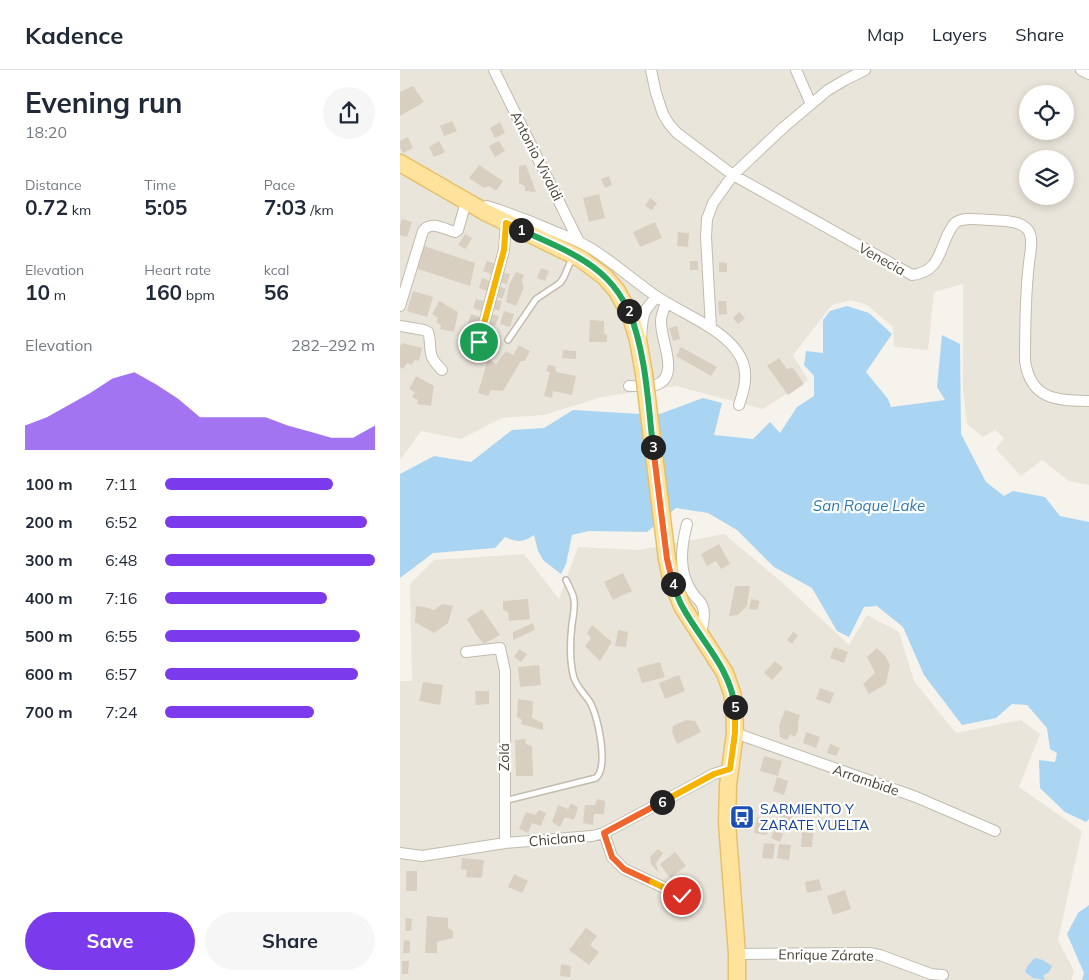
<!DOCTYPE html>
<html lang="en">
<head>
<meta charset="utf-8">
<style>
  body { margin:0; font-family:Mulish,sans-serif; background:#f6f6f7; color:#1f2937; height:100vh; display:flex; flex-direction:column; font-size:19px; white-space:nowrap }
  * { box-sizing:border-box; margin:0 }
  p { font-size:16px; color:#747a83 }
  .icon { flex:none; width:28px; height:28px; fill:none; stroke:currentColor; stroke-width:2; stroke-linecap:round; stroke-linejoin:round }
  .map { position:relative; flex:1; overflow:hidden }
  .panel { display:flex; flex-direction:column; background:#fff; width:400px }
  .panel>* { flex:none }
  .tools { position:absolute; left:619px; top:15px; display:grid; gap:10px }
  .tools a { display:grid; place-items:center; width:55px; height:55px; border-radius:50%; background:#fff; box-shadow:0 2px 8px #0003; font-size:25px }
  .pin { position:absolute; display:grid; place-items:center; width:42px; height:42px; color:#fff; margin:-21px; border:2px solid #fff; border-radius:50%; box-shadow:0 1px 5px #0007 }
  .km { position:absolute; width:25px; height:25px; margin:-12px; border-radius:50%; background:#222; color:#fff; font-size:14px; line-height:25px; text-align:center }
  .round { display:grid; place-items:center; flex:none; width:52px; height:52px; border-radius:26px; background:#f6f6f7 }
  .headline { display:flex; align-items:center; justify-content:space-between; height:85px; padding:0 25px }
  h1 { font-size:28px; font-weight:700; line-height:38px }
  .figures { display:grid; grid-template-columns:repeat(3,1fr); gap:8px; height:85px; padding:5px 25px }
  .figures div { display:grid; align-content:center }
  .figures b { font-size:21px; font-weight:700 }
  .figures small { font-size:14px; font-weight:400 }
  .figures p { font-size:14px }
  .chart { height:140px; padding:10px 25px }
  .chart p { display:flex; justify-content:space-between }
  .chart svg { width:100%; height:90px; margin-top:5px; fill:#7c3aed; opacity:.7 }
  .cta { display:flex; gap:10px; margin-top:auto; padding:10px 25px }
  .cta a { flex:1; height:58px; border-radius:30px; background:#7c3aed; color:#fff; font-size:20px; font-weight:700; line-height:58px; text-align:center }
  .cta a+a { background:#f6f6f7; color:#1f2937 }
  ul { padding:0 25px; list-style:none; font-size:16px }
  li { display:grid; grid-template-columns:80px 60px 1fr; align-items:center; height:38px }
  li i { height:12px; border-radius:6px; background:#7c3aed }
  header { display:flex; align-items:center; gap:30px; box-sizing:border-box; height:70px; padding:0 25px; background:#fff; border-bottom:1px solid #e0e1e3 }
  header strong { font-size:24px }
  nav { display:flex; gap:28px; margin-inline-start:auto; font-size:18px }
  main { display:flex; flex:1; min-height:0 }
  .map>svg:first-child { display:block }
  .residential { fill:#eae5da; fill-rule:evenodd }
  .water { fill:#a9d4f2 }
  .building { fill:#d8cfc1 }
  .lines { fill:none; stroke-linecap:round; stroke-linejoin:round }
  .service-casing { stroke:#c2bbae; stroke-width:8 }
  .minor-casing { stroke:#c2bbae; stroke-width:12 }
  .primary-casing { stroke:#e6c16a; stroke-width:19 }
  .service { stroke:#fff; stroke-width:5 }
  .minor { stroke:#fff; stroke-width:10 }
  .primary { stroke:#ffe39c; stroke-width:16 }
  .primary-bridge-casing { stroke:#e6c16a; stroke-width:19; stroke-linecap:butt }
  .primary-bridge { stroke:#ffe39c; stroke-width:16 }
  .split-1-casing { stroke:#fff; stroke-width:10 }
  .split-2-casing { stroke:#fff; stroke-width:10 }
  .split-3-casing { stroke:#fff; stroke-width:10 }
  .split-4-casing { stroke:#fff; stroke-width:10 }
  .split-5-casing { stroke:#fff; stroke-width:10 }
  .split-6-casing { stroke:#fff; stroke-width:10 }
  .split-7-casing { stroke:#fff; stroke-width:10 }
  .split-8-casing { stroke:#fff; stroke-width:10 }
  .split-1 { stroke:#f5b400; stroke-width:6 }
  .split-2 { stroke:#22a559; stroke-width:6 }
  .split-3 { stroke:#22a559; stroke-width:6 }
  .split-4 { stroke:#f0652b; stroke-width:6 }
  .split-5 { stroke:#22a559; stroke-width:6 }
  .split-6 { stroke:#f5b400; stroke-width:6 }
  .split-7 { stroke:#f0652b; stroke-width:6 }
  .split-8 { stroke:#f5b400; stroke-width:6 }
  .labels { text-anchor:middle; stroke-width:4.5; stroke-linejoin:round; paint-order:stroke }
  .street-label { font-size:14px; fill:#4b4439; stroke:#fff }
  .transit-label { font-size:14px; fill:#164399; stroke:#fff; text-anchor:start }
  .water-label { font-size:15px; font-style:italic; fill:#2e7ab2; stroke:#fff }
</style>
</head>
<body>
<header>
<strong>Kadence</strong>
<nav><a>Map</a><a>Layers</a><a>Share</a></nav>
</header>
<main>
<section class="panel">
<div class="headline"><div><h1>Evening run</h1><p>18:20</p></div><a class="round"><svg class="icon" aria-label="share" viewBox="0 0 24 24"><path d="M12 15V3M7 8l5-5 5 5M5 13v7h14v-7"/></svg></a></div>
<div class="figures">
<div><p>Distance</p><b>0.72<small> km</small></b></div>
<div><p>Time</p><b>5:05</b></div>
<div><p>Pace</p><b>7:03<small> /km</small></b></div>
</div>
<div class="figures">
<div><p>Elevation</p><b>10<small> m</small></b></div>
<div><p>Heart rate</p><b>160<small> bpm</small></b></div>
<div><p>kcal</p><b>56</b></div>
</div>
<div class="chart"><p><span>Elevation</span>282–292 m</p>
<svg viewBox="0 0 160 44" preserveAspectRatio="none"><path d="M0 44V32L10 28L20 22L30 16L40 9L50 6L60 12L70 19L80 28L90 28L100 28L110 28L120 32L130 35L140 38L150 38L160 32V44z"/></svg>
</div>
<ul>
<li><b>100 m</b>7:11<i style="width:80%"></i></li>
<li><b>200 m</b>6:52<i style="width:96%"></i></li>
<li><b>300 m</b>6:48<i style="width:100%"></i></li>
<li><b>400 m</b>7:16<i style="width:77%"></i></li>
<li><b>500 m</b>6:55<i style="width:93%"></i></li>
<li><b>600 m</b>6:57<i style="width:92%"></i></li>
<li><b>700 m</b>7:24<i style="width:71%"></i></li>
</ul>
<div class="cta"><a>Save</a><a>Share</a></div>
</section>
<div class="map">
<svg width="689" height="910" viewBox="0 0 689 910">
  <rect width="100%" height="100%" fill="#f6f3ec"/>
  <path class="residential" d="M0 0H689V415L669 411 642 390 621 406 596 379 604 368 595 360 583 367 567 354 563 321V214L534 222 528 280 494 277 493 257 467 235 451 230 432 235 393 285 408 310 363 339 276 316 202 327 144 345 102 348 61 369 21 361 0 390ZM628 24H665V61H628ZM628 89H665V126H628Z
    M324 464 384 514 449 575 467 545 499 562 514 611 556 663 621 650 640 664 619 717 682 761 658 870 674 901 671 910H0V611H12L10 514 34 490 124 484 159 529 178 477 238 480Z"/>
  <path class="water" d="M447 236 469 243 492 264 466 302 488 329 491 337 545 330 537 317 542 265 560 274 561 364 586 412 604 426 613 421 645 427 660 446 689 452V749L686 752 665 742 640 718 639 690 655 692 657 683 650 679 647 658 627 635 612 634 596 648 562 655 524 605 503 557 477 536 464 537 449 567 437 561 412 518 374 497 337 460 308 443 276 438 247 462 189 461 172 465 166 494 161 504 143 490 138 481 134 465C123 473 117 472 105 467L95 478 33 483 0 508V404L34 386 71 392 112 360 144 358 173 340 257 345 303 328 322 333 314 365 353 369 370 352 380 363 397 337 414 326V306L404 295 406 281 423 283V250L430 241Z
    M689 835V910H682L684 903 667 864 678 843Z
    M635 888 643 890 652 896 649 902 643 906 645 910 633 908 625 902 628 895Z"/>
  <path class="building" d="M13 16 24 32 0 46V22Z
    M52 51 57 61 44 66 40 56Z
    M100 52 105 63 95 68 90 58Z
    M8 67 13 78 3 83 0 77V71Z
    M39 71 45 82 34 87 29 77Z
    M99 71 105 81 95 87 89 76Z
    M79 95 103 111 96 121 89 116 84 118 69 108Z
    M126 95 136 122 125 121V116L119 113V96Z
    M209 106 212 115 205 118 201 109Z
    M199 124 205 148 189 152 183 128Z
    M250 128 257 133 252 140 245 136Z
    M2 149 12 152 7 167 0 165V155Z
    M255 152 262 168 240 177 233 162Z
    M278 162 289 163 288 177 277 176Z
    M65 164 72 168 66 179 58 175Z
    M24 176 75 193 70 216 18 199Z
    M87 191 95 194 91 204 83 201Z
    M290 191H298V200H290Z
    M319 192 327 193V202H319Z
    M141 198 149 201 145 211 137 208Z
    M102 202 110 204 107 214 99 212Z
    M116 202 124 205 122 211 124 217 116 236 106 232 109 215Z
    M82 208 90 211 87 221 79 218Z
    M98 216 106 219 102 229 94 226Z
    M13 221 33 227 27 247 7 241Z
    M76 229 84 231 81 241 73 238Z
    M94 229 102 231 99 241 91 238Z
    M39 231 58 242 54 262 40 259 41 255 36 252 38 248 32 244Z
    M318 231H326L327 244 319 245Z
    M104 241 114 244 110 257 100 254Z
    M339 242 345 248 338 254 333 248Z
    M71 244 80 247 76 257 68 254Z
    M91 244 99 246 95 256 87 254Z
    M190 250 204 251V263L207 265V272H189Z
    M277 256 280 269 273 271 269 258Z
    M68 262 76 264 73 274 64 272Z
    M86 262 94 265 91 275 83 272Z
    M2 273 22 278 19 291 15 290 11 295 7 293 3 299 0 297V276Z
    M119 275 130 281 125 291H121L103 321 91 320 88 326 78 323 88 289 96 294 106 281 113 285Z
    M281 277 317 297 311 306 276 286Z
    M163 280 176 281V289L162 288Z
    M379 288 387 299 393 298 404 314 388 325 367 296Z
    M148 295 155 296 156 302 176 306 172 325 153 321 152 328 144 326 150 302 146 301Z
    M16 306 34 316 31 336 17 334 18 330 12 327 15 322 9 319Z
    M319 474 330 494 321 499 316 491 307 496 301 484Z
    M223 503 232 521 213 530 204 512Z
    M335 516H350L347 536 338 545 329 546Z
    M128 529 130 549 109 551 108 542 103 540V531Z
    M351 529 360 531 357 540 349 539Z
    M42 534 53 536 48 553 34 563 15 552 16 536 25 537 34 540Z
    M82 539 100 565 84 574 77 566 67 549Z
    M133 553 135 560 113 570V562Z
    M192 555 212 572 200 591 185 576 191 568 187 563Z
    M218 560 228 562 226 577 215 576Z
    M393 562 398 565 392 574 387 570Z
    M434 577 448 582 444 593 430 588Z
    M477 578 486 587 490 595 486 614 469 624 463 614 475 603 467 587Z
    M119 579 127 584 121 592 114 587Z
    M375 591 383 598 372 610 364 603Z
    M260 592 265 607 242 613 237 598Z
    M139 595 141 615 120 617 118 597Z
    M279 605 285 621 265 629 259 613Z
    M23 612 43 615 40 635 19 631Z
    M420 618 434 623 430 634 416 629Z
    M75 621H89V634L76 635Z
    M118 629 133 631 132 648 143 653V660L121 654 122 650 117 647Z
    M385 640 400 645 398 651V660L395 667 390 664 387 670 380 667 379 656Z
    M286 650 295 651 301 662 277 674 272 662 273 656Z
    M406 662 420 667 416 678 403 673Z
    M125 669 126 674 132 676 133 706H116L115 670Z
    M430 674 440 678 436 686 427 683Z
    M364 686 382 691 378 706 360 701Z
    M377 707 388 711 384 725 373 721Z
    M197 729 205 731 204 744H194L193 755 183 753 185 735H195Z
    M171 733 178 737 174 750 165 747 160 757 152 752 158 735 168 739Z
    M139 740 146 743 141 756 132 753 128 763 119 759 126 742 135 745Z
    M381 740 393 741 391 756 379 754Z
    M357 747 363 748V751L372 753 374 751 379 754 371 759 366 765 354 763Z
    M374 760 383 764 380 772 371 768Z
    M402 762 413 763 412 777H401Z
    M364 773 375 774 373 789 362 788Z
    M379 774 391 775 389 790 377 788Z
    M258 779 263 783 256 793 258 802 251 794 250 787Z
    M275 782 286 796 270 808 260 794Z
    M62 788 84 790 82 808 66 807 67 800 61 799Z
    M6 801H17V821H6Z
    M114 804 128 811 122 823 108 817Z
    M419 809 422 820 407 823 405 812Z
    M445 820 451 839 433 845 427 826Z
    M27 846 48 848V858L53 861V868L37 872V883H25Z
    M6 848 12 849 11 861H5Z
    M186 858 197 866 190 875 199 882 189 895 169 880Z
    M4 870 10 871V883H3Z
    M2 891H9L8 904H2Z
    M161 894 171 896 170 907 160 906Z"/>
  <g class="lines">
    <defs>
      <path id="service" d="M108 270 136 229 160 213 164 207 172 188
        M104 731 196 708C209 696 198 649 191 634 186 625 178 619 174 608 169 591 170 572 172 554 173 547 175 539 174 531 174 524 169 517 166 510"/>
      <path id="minor" d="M94 0 179 172
        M251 0 256 23 263 44 269 54 277 63 333 105 512 205C537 202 538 186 547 166 549 162 552 156 555 153 563 146 581 150 592 150 603 151 620 150 628 160 634 168 630 183 629 193 625 226 625 259 625 291 631 330 656 330 689 331
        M396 0 411 34
        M681 0 689 4
        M87 136C109 143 130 151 151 160 165 166 179 171 192 179 216 194 236 213 259 228 285 245 327 260 341 288 349 304 344 320 339 335
        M0 236 23 161C31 150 44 159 55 162L58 160 66 132
        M0 256 24 260 28 262C31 270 29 279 32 287 34 292 38 296 42 300
        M311 258 306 167 307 149 313 133 333 105 384 57 428 20 445 10 465 0
        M241 268C243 247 241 242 257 227
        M79 272 104 180 106 153
        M229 316C238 316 248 317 256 315 281 306 260 270 261 251 261 245 264 239 266 233
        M287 454C281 477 278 502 292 522 295 528 302 531 303 538 306 546 302 556 301 565
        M66 582 100 578 105 601V773
        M335 663 516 727 595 761
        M204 763 212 787 224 799 282 826
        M0 783 22 786 105 773 192 766 204 763 314 704 330 699
        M337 884 469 883 480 885 531 904 543 905"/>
      <path id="primary" d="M0 93 85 142 181 189 205 207 217 221 231 247 238 270 244 304
        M267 489 271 508 282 536 325 603 332 623 334 634 335 663 328 715 327 753 337 884V910"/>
    </defs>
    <use href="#service" class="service-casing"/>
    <use href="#minor" class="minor-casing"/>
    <use href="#primary" class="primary-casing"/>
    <use href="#service" class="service"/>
    <use href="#minor" class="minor"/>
    <use href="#primary" class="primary"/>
    <defs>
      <path id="primary-bridge" d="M244 304 267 489"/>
    </defs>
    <use href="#primary-bridge" class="primary-bridge-casing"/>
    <use href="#primary-bridge" class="primary-bridge"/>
  </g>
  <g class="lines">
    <defs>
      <path id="split-1" d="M79 272 104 180 106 153 121 160"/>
      <path id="split-2" d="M121 160C149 173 185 186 207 209 216 218 223 229 229 241"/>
      <path id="split-3" d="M229 241C246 283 248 333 253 377"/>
      <path id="split-4" d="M253 377 267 489 273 514"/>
      <path id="split-5" d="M273 514C276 521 278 529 282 536 300 570 330 597 335 637"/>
      <path id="split-6" d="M262 732 314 704 330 699 335 663V637"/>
      <path id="split-7" d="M252 812 224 799 212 787 204 763 262 732"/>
      <path id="split-8" d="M252 812 282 826"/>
    </defs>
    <use href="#split-1" class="split-1-casing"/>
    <use href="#split-2" class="split-2-casing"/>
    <use href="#split-3" class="split-3-casing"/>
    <use href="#split-4" class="split-4-casing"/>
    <use href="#split-5" class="split-5-casing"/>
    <use href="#split-6" class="split-6-casing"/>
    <use href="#split-7" class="split-7-casing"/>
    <use href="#split-8" class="split-8-casing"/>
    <use href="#split-1" class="split-1"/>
    <use href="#split-2" class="split-2"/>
    <use href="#split-3" class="split-3"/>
    <use href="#split-4" class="split-4"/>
    <use href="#split-5" class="split-5"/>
    <use href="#split-6" class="split-6"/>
    <use href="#split-7" class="split-7"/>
    <use href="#split-8" class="split-8"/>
  </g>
  <defs>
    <symbol id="bus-square" viewBox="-11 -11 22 22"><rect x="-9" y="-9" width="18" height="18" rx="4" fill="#1a4fb4" stroke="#fff"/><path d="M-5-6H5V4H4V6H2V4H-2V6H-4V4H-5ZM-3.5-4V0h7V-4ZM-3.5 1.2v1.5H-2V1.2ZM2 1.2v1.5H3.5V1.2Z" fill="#fff"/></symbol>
  </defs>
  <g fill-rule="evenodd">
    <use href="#bus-square" x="328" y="733" width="28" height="28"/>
  </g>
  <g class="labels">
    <g class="street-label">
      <text transform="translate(137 86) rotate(63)" y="5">Antonio Vivaldi</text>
      <text transform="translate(482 189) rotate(29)" y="5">Venecia</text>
      <text transform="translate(104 687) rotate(-90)" y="5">Zolá</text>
      <text transform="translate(466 710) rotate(19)" y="5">Arrambide</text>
      <text transform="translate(157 769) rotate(-5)" y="5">Chiclana</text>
      <text transform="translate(426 885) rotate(1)" y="5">Enrique Zárate</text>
    </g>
    <g class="transit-label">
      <text x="360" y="744">SARMIENTO Y<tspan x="360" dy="16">ZARATE VUELTA</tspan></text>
    </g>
    <g class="water-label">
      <text x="469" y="441">San Roque Lake</text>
    </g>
  </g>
</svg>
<div class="tools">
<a><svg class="icon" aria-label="locate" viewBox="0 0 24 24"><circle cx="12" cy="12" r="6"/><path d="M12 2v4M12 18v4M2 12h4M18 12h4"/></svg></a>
<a><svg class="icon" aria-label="layers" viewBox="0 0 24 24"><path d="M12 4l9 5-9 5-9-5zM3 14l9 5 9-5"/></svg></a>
</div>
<div class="pin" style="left:79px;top:272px;background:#1e9e55"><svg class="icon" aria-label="arrive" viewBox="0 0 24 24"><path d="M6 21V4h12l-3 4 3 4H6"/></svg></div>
<div class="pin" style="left:282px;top:826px;background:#d93025"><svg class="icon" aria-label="check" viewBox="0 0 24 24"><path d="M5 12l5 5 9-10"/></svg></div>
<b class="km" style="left:121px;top:160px">1</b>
<b class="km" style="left:229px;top:241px">2</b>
<b class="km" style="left:253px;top:377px">3</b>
<b class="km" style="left:273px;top:514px">4</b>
<b class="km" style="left:335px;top:637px">5</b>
<b class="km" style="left:262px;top:732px">6</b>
</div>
</main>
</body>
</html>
